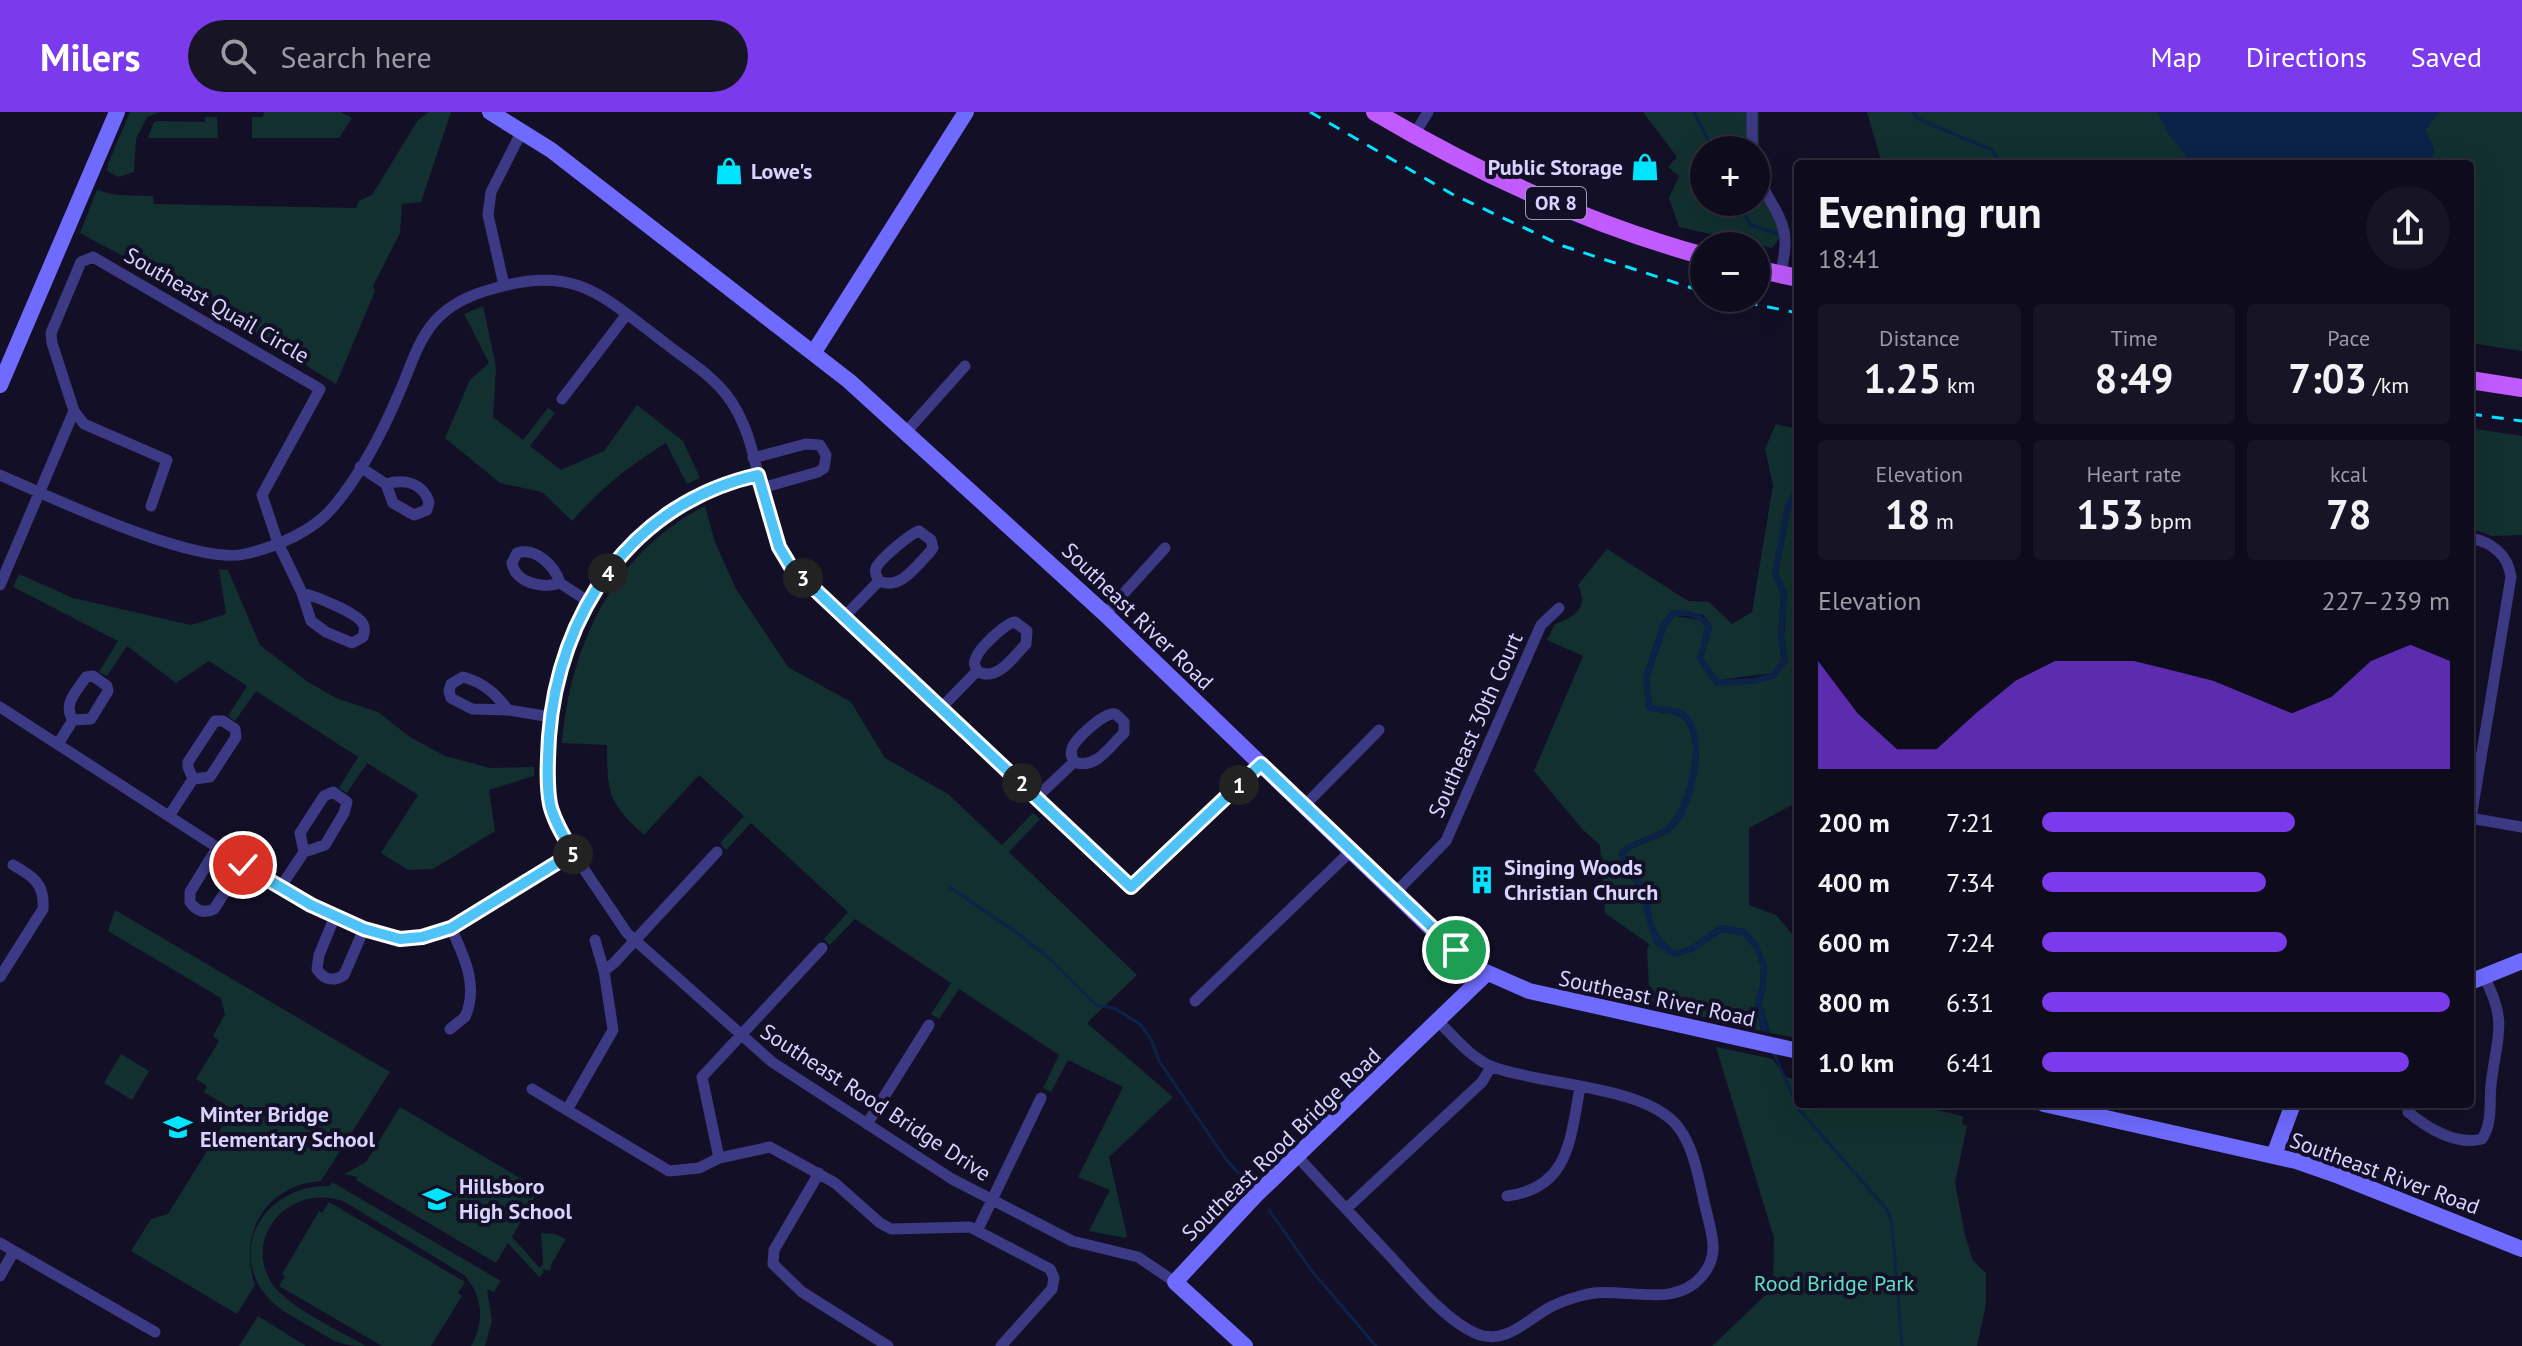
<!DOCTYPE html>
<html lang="en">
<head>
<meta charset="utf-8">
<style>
  body { margin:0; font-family:"PT Sans",sans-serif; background:#171425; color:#f1f3f6; height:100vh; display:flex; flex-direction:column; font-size:30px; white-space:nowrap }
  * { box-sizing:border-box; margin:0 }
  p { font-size:26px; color:#9b9ba3 }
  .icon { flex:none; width:44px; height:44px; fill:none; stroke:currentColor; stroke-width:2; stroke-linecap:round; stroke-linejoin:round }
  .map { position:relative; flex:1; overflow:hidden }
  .details { position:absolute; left:1794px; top:48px; width:680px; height:948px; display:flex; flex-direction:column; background:#0e0b1c; border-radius:8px; box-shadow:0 8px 32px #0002,0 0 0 2px #2e2b3b }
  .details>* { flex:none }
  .tools { position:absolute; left:1690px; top:24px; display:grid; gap:16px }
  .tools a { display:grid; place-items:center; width:80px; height:80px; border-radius:50%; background:#0e0b1c; box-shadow:0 8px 32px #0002,0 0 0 2px #2e2b3b; font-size:40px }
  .pin { position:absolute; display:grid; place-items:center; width:68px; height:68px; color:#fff; margin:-34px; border:4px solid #fff; border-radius:50%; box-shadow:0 2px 8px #0007 }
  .km { position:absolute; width:40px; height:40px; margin:-20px; border-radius:50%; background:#222; color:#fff; font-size:22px; line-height:40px; text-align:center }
  .round { display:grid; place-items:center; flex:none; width:84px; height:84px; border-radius:42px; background:#171425 }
  .headline { display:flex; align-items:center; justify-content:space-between; height:136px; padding:0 24px }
  h1 { font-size:44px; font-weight:600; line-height:60px }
  .stats { display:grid; grid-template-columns:repeat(3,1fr); gap:12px; height:136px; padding:8px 24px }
  .stats div { display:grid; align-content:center; border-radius:8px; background:#171425; text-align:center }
  .stats b { font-size:40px; font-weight:600 }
  .stats small { font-size:22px; font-weight:400 }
  .stats p { font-size:22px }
  .chart { height:224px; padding:16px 24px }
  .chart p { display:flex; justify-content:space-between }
  .chart svg { width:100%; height:144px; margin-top:8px; fill:#7c3aed; opacity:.7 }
  ul { padding:0 24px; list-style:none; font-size:26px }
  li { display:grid; grid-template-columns:128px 96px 1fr; align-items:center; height:60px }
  li i { height:20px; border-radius:10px; background:#7c3aed }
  header { display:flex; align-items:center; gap:48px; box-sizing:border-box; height:112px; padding:0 40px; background:#7c3aed; color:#fff }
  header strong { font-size:38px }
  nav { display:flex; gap:44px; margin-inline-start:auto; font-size:28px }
  .search { width:560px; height:72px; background:#171425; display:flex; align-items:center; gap:20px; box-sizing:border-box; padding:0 28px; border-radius:44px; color:#9b9ba3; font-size:30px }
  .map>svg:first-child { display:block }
  .green { fill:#12302f; fill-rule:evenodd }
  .water { fill:#0c2248 }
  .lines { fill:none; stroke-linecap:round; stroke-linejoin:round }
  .stream { stroke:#0c2248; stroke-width:3 }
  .street { stroke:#3d3a85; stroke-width:11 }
  .secondary { stroke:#6f6bff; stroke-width:16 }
  .primary { stroke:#c25bff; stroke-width:18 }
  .rail { stroke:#00e5ff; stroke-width:3; stroke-dasharray:12 10; stroke-linecap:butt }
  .route-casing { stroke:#fff; stroke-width:16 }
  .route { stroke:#4fc3f7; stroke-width:10 }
  .labels { text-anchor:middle; stroke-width:8; stroke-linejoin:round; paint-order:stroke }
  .shield { fill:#130f26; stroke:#9e99be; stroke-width:2 }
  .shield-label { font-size:20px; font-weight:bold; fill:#d9d4ff }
  .poi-label { font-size:22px; font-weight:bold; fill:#d9d4ff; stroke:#130f26; text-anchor:start }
  .street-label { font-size:22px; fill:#d9d4ff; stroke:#130f26 }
  .park-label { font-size:22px; fill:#5fe0c0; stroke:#130f26 }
</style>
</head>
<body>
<header>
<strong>Milers</strong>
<div class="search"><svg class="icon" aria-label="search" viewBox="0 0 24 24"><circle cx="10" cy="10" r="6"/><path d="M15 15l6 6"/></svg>Search here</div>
<nav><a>Map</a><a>Directions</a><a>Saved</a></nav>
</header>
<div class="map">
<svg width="2522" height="1234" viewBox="0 0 2522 1234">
  <rect width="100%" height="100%" fill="#130f26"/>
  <path class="green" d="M130 0H160L147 5 136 27 134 60 119 65 107 59 108 52Z
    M264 0H341L352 6 339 26H252V5H263Z
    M429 0H451L421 90 402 92 400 121 373 174 375 179 336 272 158 163 80 121 97 78 116 83 153 84 154 92 356 96 359 89 372 83 418 8Z
    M1643 0H1759V64L1786 118 1772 136 1679 115 1669 86 1679 64 1668 55 1677 45ZM1704 38H1756V90H1704Z
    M1867 0H2522V239L2470 231V52H1882Z
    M205 5H217L218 26H148L154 10 158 9 205 10Z
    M483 194 496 255 493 305 523 328 548 296 555 301 530 334 561 358 604 339 637 293 683 329 700 366 687 372 666 331C630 353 600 377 572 409L542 380 500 371 445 326 470 268 489 251 464 202Z
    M1776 312 1798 317V377L1793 381 1772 460 1781 483 1778 525 1782 548 1772 561 1719 568 1703 546 1712 514 1703 503 1672 498 1661 512 1643 565 1647 598C1657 601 1675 600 1683 607 1704 629 1689 686 1672 708 1659 725 1634 725 1619 740 1621 757 1631 769 1644 780L1643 796 1655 832 1674 845 1694 839 1722 820 1742 823 1754 836 1761 854 1760 874 1755 891 1761 919 1650 892 1647 839 1649 832 1605 801 1600 733 1582 717 1534 659 1583 544 1547 528 1555 512C1575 505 1589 496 1578 473L1607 437 1688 489 1709 490 1732 512 1752 500 1773 373 1765 337Z
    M2470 316 2522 324V423L2492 424 2470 416Z
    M1798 386V690L1749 716V793L1776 803 1798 829V926L1770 921 1762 891 1766 875 1759 833 1745 817 1720 813 1691 834 1675 839C1653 824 1649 804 1650 778 1639 768 1627 757 1625 742 1639 729 1662 729 1675 715 1681 709 1684 694 1687 686 1704 644 1704 637 1681 598L1652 594 1649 566 1667 514 1675 504 1699 508 1706 516 1697 547 1716 574 1775 566 1788 549 1784 525 1787 481 1778 460 1791 396Z
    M705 394 715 430 736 477 788 555 851 590 885 646 948 682 1002 733 1033 701 1040 707 1009 740 1137 863 1087 911 1173 985 1109 1045 1127 1124 1125 1126 1089 1119 1110 1078 1078 1065 1123 975 1068 948 1051 980 1043 976 1059 943 959 877 939 907 931 902 951 871 855 807 830 833 824 827 848 800 751 711 726 738 720 731 744 704 699 663 644 723C608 690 607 681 607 633L562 631C570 533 614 440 705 394Z
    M219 457 228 458 260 533 308 570 336 586 378 600 410 625 445 644 490 656 534 655V664L489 678 495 719 433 757 408 758 381 741 418 683 367 651 347 681 339 676 358 645 256 579 235 609 228 604 247 574 209 549 176 571 127 534 107 564 99 560 118 529 13 475 19 462 73 486 191 513 226 502Z
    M115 798 390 960 321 1069C266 1073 237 1122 255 1173L237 1202 131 1139 151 1107 168 1102 231 1000 227 994 204 980 207 974 196 967 219 929 213 924 225 902 221 886 108 819Z
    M1716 935 1773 947 1785 965 1798 968V992H1909L1963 1004 1962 1012 1967 1014 1955 1071 1965 1123 1973 1149 1986 1161V1192L1977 1234H1712L1773 1176 1774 1126Z
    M121 942 149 959 132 988 104 971Z
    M400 995 539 1077 512 1125 540 1156 543 1152 541 1121 555 1122 566 1127 551 1153 550 1159 542 1157 544 1160 539 1165 508 1131 496 1151 356 1068 357 1065 344 1062 366 1050Z
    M332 1070 501 1169 494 1180 487 1177 492 1209 485 1234H471C485 1209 483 1184 464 1163L345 1090C292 1069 240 1124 273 1173 288 1195 342 1220 366 1234 338 1234 333 1228 309 1214 292 1204 273 1195 261 1177 229 1125 275 1071 330 1074Z
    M329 1090 465 1170 458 1181 462 1184 431 1234H382L279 1174 285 1164 282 1162 319 1099 322 1101Z
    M258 1204 306 1234H239Z"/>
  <path class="water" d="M2158 0H2440L2426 17 2434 37 2432 52H2192L2168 21Z
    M1798 377V386L1791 396 1778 459 1787 481 1784 525 1788 549 1775 566 1754 572 1716 574 1697 547 1705 515C1697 505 1688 503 1675 504L1667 514 1649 566 1652 593C1661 595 1675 595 1683 599 1713 616 1695 696 1675 715 1660 729 1639 729 1625 742 1627 757 1639 768 1651 778 1649 804 1653 824 1675 839L1691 834 1720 813 1745 817 1759 833 1767 853 1766 875 1762 891 1770 921 1761 919 1755 891 1760 874 1761 854 1754 836 1742 823 1722 820 1694 839 1674 845 1654 832 1643 796 1644 780C1631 768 1621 757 1619 740 1634 725 1659 725 1672 708 1687 689 1707 616 1678 604 1669 600 1656 600 1647 599L1643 565 1661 512 1672 498C1691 498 1700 500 1712 514L1703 546 1719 568 1753 566 1772 561 1782 548 1778 525 1781 483 1772 460 1785 394 1791 382Z"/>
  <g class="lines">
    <path class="stream" d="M1694 0 1713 38
      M1913 0 1918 7 1992 38 2001 52
      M1739 90 1750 113 1777 122
      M1795 128 1798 129
      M950 775 1020 823 1051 848 1096 893 1114 896 1140 912 1151 927 1159 949 1225 1046 1241 1064
      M1774 941 1798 996 1887 1098 1892 1113 1902 1234
      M1269 1098 1312 1159 1376 1234"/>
    <path class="street" d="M1414 23 1428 0
      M1752 38V0
      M1756 59C1774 106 1795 107 1780 163
      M504 173 488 103 491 80 522 19
      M562 287 627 202
      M74 299 84 312 167 348 151 394
      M906 320 965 254
      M753 346 806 332 820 333 826 343 824 356 818 360 762 376
      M360 355 386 372 393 391 414 403 427 398 429 390C422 370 404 367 386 372
      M0 363C50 385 196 454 245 442 276 435 314 419 334 394 362 361 383 319 400 279 410 256 418 228 435 209 450 192 470 183 492 177 576 152 601 183 665 231 685 247 709 261 725 281 765 330 754 404 791 455L1131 775 1261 652
      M758 363 719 373 674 396 639 424 624 440 589 490 563 546 552 594 548 680 556 709 573 741 627 821 772 950 952 1067 1072 1129 1138 1145 1175 1170
      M2470 426C2491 430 2508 442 2511 465L2471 706
      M560 471C555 454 536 435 517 441L512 451C515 471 543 477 560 471L589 490
      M0 473 74 299 52 231 51 221 81 150 93 145 320 277 262 383 278 431 302 481 311 509 326 520 352 531 363 525C364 520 366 517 363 512 358 501 315 484 302 481
      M1105 502 1165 436
      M844 505 879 469C900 479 916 454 930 440L933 436 931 428 919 419C910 422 880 447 876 456 874 462 877 464 879 469
      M0 595 280 776C311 793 364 824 399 827 448 830 530 767 573 741
      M941 596 977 559C997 571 1013 545 1026 532L1027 519 1015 510C1006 511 979 536 976 546 973 551 975 554 977 559
      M508 598C496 582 483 570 463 565L451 572 449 579 451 586 472 597 508 598 551 605
      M58 632 73 608C62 592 77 579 86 565L93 564 107 574 108 579 91 607 73 608
      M1037 685 1074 650C1096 658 1109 635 1124 621V610C1123 609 1117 603 1115 602 1105 599 1074 628 1072 637 1070 643 1072 645 1074 650
      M1304 694 1379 618
      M169 704 193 667 188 655V650L215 609H223L235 617 236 625 210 665 193 667
      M2470 706 2522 715
      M217 736 190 780V790C196 799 204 802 214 797L243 753
      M717 740 614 851 604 859 613 918 567 998 669 1059 699 1056 719 1046 770 1035 835 1071 880 1111 891 1117 970 1115 1050 1157 1054 1166 1052 1177 1001 1234
      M280 776 304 740 300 721 324 684 333 680 347 690 344 701 325 733 304 740
      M1395 781 1446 729 1541 513 1559 496
      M335 804 319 843 317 857C324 868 333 870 344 863L364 817
      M595 828 604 859
      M0 865 43 797C45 772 33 764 13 753
      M1195 889 1351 739
      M450 917 465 905C479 874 464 844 451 816
      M532 977 567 998
      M2408 1000C2427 1016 2457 1034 2482 1027 2493 1010 2489 992 2491 973 2496 926 2509 911 2484 865
      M867 1012 929 913
      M1297 1044C1328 1078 1360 1112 1392 1146 1414 1170 1446 1209 1477 1222 1504 1233 1525 1210 1547 1197 1557 1191 1569 1187 1580 1184 1618 1171 1672 1200 1702 1164 1719 1144 1713 1126 1707 1102 1700 1075 1696 1039 1679 1016 1647 973 1544 974 1493 955 1472 947 1454 925 1438 909
      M719 1046 702 965 822 836
      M819 1061 774 1138 773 1152 802 1180 888 1234
      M1507 1084C1570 1076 1570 1026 1580 976
      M1346 1097 1482 970 1491 955
      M978 1117 1041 986
      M0 1131 155 1220
      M0 1164 14 1139"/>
    <path class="secondary" d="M490 0 551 38 849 269 1105 502 1437 822 1479 857 1529 879 1798 939
      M814 240 966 0
      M0 273 117 0
      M2470 870 2522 849
      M2044 992 2296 1049 2339 1064 2522 1137
      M2274 1043 2293 992
      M1245 1234 1175 1170 1255 1084 1487 861"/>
    <path class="primary" d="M1375 0C1478 61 1588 112 1704 144
      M1756 157 1798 166
      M2470 268 2522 276"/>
    <path class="rail" d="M1310 0 1452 82 1563 134 1704 180
      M1724 186 1798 201
      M2470 302 2522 309"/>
  </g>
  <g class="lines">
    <defs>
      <path id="route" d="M243 753 311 793 364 817 400 827 422 825 451 816 573 741C565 726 554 710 550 692 546 670 548 646 549 625 558 501 632 391 758 363L779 435 791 455 1131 775 1261 652 1456 838"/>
    </defs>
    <use href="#route" class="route-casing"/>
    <use href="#route" class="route"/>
  </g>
  <defs>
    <symbol id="shop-bare" viewBox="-9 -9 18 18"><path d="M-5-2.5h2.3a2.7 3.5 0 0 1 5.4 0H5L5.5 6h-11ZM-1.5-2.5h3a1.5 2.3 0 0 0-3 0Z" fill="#00e5ff" stroke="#130f26" stroke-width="2.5" paint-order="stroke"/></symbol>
    <symbol id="building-bare" viewBox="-9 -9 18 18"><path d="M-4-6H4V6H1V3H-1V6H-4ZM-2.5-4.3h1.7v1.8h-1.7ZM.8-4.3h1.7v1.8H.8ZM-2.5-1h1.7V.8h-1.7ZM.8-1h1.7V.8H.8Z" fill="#00e5ff" stroke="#130f26" stroke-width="2.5" paint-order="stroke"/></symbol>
    <symbol id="school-bare" viewBox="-9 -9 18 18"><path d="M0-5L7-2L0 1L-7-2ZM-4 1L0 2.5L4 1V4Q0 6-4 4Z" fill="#00e5ff" stroke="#130f26" stroke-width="2.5" paint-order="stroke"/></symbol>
  </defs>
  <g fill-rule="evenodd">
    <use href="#shop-bare" x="1625" y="35" width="40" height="40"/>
    <use href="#shop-bare" x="709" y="39" width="40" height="40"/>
    <use href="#building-bare" x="1462" y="748" width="40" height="40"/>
    <use href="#school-bare" x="158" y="995" width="40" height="40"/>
    <use href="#school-bare" x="417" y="1067" width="40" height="40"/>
  </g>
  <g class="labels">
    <rect class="shield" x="1526" y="75" width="60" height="32" rx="6"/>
    <g class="shield-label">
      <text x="1556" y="98">OR 8</text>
    </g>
    <g class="poi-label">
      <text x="1623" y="63" text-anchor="end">Public Storage</text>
      <text x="751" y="67">Lowe's</text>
      <text x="1504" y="763">Singing Woods<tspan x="1504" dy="25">Christian Church</tspan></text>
      <text x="200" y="1010">Minter Bridge<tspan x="200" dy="25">Elementary School</tspan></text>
      <text x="459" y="1082">Hillsboro<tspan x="459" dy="25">High School</tspan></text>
    </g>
    <g class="street-label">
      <text transform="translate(217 193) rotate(30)" y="8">Southeast Quail Circle</text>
      <text transform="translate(1138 504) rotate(44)" y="8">Southeast River Road</text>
      <text transform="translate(1475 613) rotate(-66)" y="8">Southeast 30th Court</text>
      <text transform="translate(1657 886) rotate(12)" y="8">Southeast River Road</text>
      <text transform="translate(876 990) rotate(33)" y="8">Southeast Rood Bridge Drive</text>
      <text transform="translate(1281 1032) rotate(-44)" y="8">Southeast Rood Bridge Road</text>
      <text transform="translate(2385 1061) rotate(20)" y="8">Southeast River Road</text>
    </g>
    <g class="park-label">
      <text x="1834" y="1179">Rood Bridge Park</text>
    </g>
  </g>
</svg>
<div class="tools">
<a>+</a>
<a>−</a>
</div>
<div class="pin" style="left:1456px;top:838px;background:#1e9e55"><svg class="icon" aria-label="arrive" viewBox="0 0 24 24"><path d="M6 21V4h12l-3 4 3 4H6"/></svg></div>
<div class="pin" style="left:243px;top:753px;background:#d93025"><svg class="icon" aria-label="check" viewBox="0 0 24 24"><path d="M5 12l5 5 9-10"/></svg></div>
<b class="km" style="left:1239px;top:673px">1</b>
<b class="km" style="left:1022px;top:671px">2</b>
<b class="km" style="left:803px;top:466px">3</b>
<b class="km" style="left:608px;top:461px">4</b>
<b class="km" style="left:573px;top:742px">5</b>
<section class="details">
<div class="headline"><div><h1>Evening run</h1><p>18:41</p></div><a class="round"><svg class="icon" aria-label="share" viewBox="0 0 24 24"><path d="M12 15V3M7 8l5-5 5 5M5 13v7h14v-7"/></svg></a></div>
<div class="stats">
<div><p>Distance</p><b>1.25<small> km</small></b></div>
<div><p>Time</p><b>8:49</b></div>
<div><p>Pace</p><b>7:03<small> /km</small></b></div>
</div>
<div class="stats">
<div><p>Elevation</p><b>18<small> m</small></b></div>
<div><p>Heart rate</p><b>153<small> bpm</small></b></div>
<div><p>kcal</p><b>78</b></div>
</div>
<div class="chart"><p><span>Elevation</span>227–239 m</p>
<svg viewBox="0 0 160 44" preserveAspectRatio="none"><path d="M0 44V11L10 27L20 38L30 38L40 27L50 17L60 11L70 11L80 11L90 14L100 17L110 22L120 27L130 22L140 11L150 6L160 11V44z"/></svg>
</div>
<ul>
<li><b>200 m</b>7:21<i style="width:62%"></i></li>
<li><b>400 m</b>7:34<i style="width:55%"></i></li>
<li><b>600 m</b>7:24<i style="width:60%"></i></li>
<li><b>800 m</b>6:31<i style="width:100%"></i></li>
<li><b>1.0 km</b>6:41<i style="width:90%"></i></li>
</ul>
</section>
</div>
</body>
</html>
